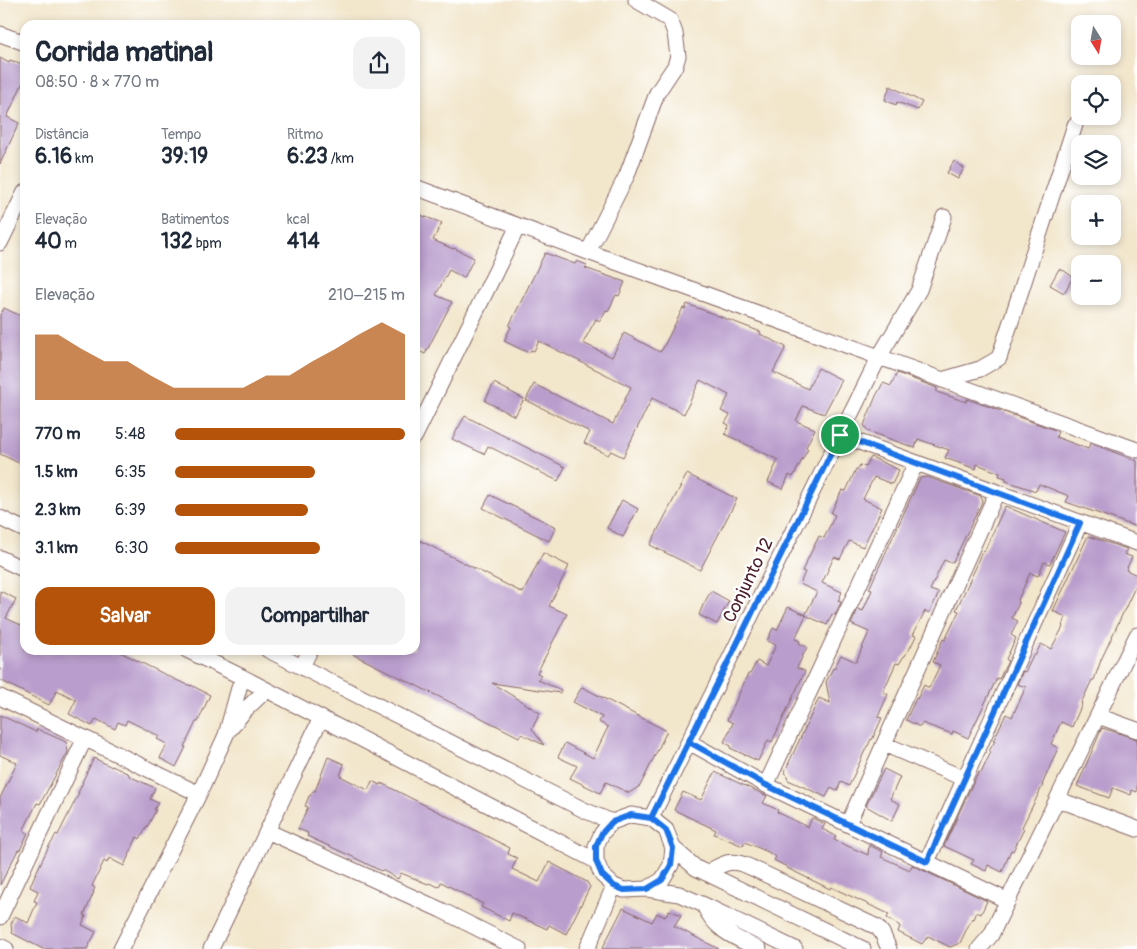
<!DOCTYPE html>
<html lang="pt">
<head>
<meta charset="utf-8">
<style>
  body { margin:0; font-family:Pangolin,sans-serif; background:#f2f2f3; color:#1f2937; height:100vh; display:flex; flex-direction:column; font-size:19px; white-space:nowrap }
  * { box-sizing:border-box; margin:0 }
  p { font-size:16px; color:#747a83 }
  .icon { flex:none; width:28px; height:28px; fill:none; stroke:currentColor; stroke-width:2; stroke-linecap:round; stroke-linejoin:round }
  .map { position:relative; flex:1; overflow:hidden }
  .drawer { position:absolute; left:20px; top:20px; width:400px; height:635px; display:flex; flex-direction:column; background:#fff; border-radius:15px; box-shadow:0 2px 8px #0003 }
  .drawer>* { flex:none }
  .needle { width:32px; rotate:169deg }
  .controls { position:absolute; left:1071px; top:15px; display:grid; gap:10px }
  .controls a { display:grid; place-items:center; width:50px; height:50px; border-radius:10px; background:#fff; box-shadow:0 2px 8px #0003; font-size:25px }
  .pin { position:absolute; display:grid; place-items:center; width:42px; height:42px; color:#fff; margin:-21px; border:2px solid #fff; border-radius:50%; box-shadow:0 1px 5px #0007 }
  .round { display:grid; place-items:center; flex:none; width:52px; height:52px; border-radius:15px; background:#f2f2f3 }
  .overview { display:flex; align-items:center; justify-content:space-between; height:85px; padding:0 15px }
  h1 { font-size:28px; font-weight:800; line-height:38px }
  .figures { display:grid; grid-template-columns:repeat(3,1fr); gap:8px; height:85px; padding:5px 15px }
  .figures div { display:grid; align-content:center }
  .figures b { font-size:21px; font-weight:800 }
  .figures small { font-size:14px; font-weight:400 }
  .figures p { font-size:14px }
  .chart { height:140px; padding:10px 15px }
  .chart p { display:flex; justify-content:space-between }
  .chart svg { width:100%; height:90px; margin-top:5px; fill:#b45309; opacity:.7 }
  .primary-button { display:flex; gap:10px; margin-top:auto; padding:10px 15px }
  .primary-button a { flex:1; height:58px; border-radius:15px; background:#b45309; color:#fff; font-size:20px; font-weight:800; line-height:58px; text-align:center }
  .primary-button a+a { background:#f2f2f3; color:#1f2937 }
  ul { padding:0 15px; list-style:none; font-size:16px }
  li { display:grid; grid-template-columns:80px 60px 1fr; align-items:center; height:38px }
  li i { height:12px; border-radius:6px; background:#b45309 }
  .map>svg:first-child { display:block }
  .building { fill:#b99dcc }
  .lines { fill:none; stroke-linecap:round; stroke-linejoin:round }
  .minor-casing { stroke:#856563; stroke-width:17 }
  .minor { stroke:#fff; stroke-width:15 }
  .route-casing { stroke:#fff; stroke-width:10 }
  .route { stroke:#1a73e8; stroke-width:6 }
  .labels { text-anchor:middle; stroke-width:4.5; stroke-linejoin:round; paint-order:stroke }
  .street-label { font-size:18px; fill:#4a1f2b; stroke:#fff }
</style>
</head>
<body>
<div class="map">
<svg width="1137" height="949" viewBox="0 0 1137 949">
  <rect width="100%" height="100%" fill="#fff"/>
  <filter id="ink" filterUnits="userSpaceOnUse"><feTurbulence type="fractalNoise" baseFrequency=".02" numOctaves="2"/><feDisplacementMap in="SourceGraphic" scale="10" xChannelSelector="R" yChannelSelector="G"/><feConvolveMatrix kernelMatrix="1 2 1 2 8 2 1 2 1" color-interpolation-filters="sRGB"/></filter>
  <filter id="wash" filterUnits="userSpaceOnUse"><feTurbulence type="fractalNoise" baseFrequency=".0096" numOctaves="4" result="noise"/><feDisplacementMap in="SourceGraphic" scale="20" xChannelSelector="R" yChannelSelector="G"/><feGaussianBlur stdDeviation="1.12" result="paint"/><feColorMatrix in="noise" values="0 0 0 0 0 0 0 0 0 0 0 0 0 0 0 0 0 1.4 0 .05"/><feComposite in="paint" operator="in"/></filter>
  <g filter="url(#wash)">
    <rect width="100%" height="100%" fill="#f2e6cb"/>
    <g id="blocks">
      <path class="building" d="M0 58 9 63 10 60 25 65V78L7 117 19 123 0 164Z
        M890 86 922 102 918 110 897 102 896 105 885 100Z
        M954 161 964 168 958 179 947 173Z
        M415 213 442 223 433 240 453 249 454 248 474 258 464 278 449 270 436 295 452 302 425 354 415 349Z
        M545 253 575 264 577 261 587 265 585 268 625 282 619 296 616 295 608 311 606 310 600 321 596 319 583 343 612 357 624 333 660 352 661 350H662L683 308 685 309 687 304 761 332 760 334 786 347 773 372 808 389 818 368 842 380 824 414 803 406 796 421 815 429 806 447 808 449 793 477 789 475 783 489 768 482 778 460 725 434 729 425 725 423 730 415 721 411 729 395 700 380 684 414 652 398 623 457 611 451 608 455 584 443 590 432 526 400 534 384 613 424 631 387 539 341 534 351 531 350 529 353 504 341 511 327 509 326Z
        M1059 269 1063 271V270L1073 277 1064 293 1050 285Z
        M4 308 25 318V466L0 454V315Z
        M897 373 937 388V392L966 402 967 399 1058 431 1056 437 1088 449 1090 443 1137 461V527L1066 502 1069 496 1039 484 1036 491 1006 481V478L999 476 1000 473 977 464 976 469 945 458 949 450 918 439 915 448 868 431 864 425 876 396 883 383 891 386Z
        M494 383 524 399 515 416 485 401Z
        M465 416 565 467 558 481 488 446 484 454 452 439Z
        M871 457 899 470 892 484 874 477 863 499 882 508 863 547 849 541 840 559 834 557 822 583 842 592 838 601 841 602 835 615 832 614 827 625 805 615 817 592 800 584 805 572 802 571 819 536 824 538 835 515 831 513 842 490 846 491 856 469H858L860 465 866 467Z
        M687 474 737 499 700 570 650 545Z
        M927 477 981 496 982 502 953 562H949L944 560 930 590 939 593 929 613 925 611 913 635 916 636 909 650H908L905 656H904L899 664 896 663 883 692 888 694 878 717 882 718 872 740 871 739 868 746H867L849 786 841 782 837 791 831 788 826 797 788 780 785 771 819 698 830 703 826 682 833 668 834 669 841 655 856 662 869 632 851 624 858 609 863 611 872 590 869 589 920 478Z
        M490 495 556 527 549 541 483 508Z
        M622 500 638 509 623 537 607 528Z
        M1005 506 1065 532 1050 564 1044 562 1038 576 1030 573 1017 602 1019 603 1012 618 1018 621 1011 635 1016 638 1006 659 1008 661 999 679 997 678 968 738 953 731 952 734 922 723 920 727 906 720 916 698 917 699 924 685 929 688 940 665 933 662 943 639 945 640 959 611 956 610 977 565H976L982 551 984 552Z
        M1088 536 1127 549 1124 554 1132 557 1126 570 1137 575V583L1101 660 1094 680H1092L1081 703 1082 704 1072 727 1061 722 1051 744 1058 748 1042 785H1043L1022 827 1024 829 1013 851 1011 850 1002 872 988 865 986 871 971 864 974 860 944 846 971 787 979 772 981 773 991 752 989 751 995 741H993L1006 714 1012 717 1026 687 1017 684 1023 671 1025 672 1033 655 1035 656 1041 644 1051 649 1063 627 1062 626 1066 617 1053 611Z
        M415 538 523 593 543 553 569 566 549 606 567 614 537 673 541 675 538 680 561 690 560 693 492 683 540 713 532 729 544 745 521 734 519 737 462 708 344 650H415Z
        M0 591 16 599 6 618 25 627V650H116L176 680 191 686V685L210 695 198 722H196L184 747H186L176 767 160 758 167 744 157 739 159 736 127 720 125 725 118 722 115 729 96 719 92 726 69 714 76 700 57 690 49 705 0 680Z
        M711 591 729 601 717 624 699 615 703 605Z
        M788 607 806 615 795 639 800 641 799 643 807 647 797 668 805 671 772 742 768 740 758 761 730 748 731 746 724 742 733 723 727 720 748 674H750L757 661 766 666 776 645 767 641 773 628 777 630Z
        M582 687 667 731 640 786 629 793 606 782 600 793 570 778 577 766 558 757 565 743 593 758 608 727 599 722 602 717 573 702Z
        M0 715 36 732 37 729 66 742 68 752 40 804 37 803 23 831 28 833 20 850H18L0 885V798L17 763 0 755Z
        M1102 728 1137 739V792L1132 790 1131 795 1113 788 1109 798 1077 786Z
        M328 757 344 764 340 776 368 790 372 781 380 785 381 783 510 848 508 854 517 858 512 869 539 882 549 862 587 882 590 887 566 934 549 925 547 929 512 913 509 921 481 907 483 904 441 882 439 887 429 883 428 884 401 873 398 879 382 870 381 871 351 856 307 836 308 833 298 829 308 807 305 806 309 796H310L313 791H315Z
        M94 758 112 767V766L129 774V776L155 788 150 799 158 803 154 810H156L147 827H146L140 839 137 837 124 866 109 858 107 863 104 861 92 886 95 888 93 892H94L84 915 86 916 82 925 96 932 87 949H43L12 933 11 924 15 916 28 923 37 902 34 901 38 891 30 887 33 879 50 844H51L56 834 58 835 79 793H78L83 782H82Z
        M884 769 900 777 890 799 900 804 892 821 866 806Z
        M715 772 767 796 763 803 778 810 777 812 808 827 812 818 825 824 822 829 836 836 834 840 868 855 869 845 883 852 881 857 910 870 912 865 987 901 981 914 977 912 974 919 972 918 960 943 950 947 928 936 922 944 898 932 900 926 887 918 889 914 831 887 830 889 787 868V867L774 860 776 857 768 852 745 842 743 846 714 834 716 830 674 810 683 792 701 800Z
        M623 908 652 922 657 913 665 917 669 910 681 915 674 926 719 949H602Z"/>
    </g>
  </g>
  <g filter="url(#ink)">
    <use href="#blocks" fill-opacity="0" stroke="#856563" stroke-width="1"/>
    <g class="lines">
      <defs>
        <path id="minor" d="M0 34 25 43
          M415 187 588 252 1137 450
          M0 243 25 192
          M588 252 627 175 657 93 675 66 678 56 675 33 670 20 636 0
          M942 380 980 369 999 358 1075 125
          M840 435 1137 543
          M415 436 518 226
          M0 518 25 530
          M0 558 25 570
          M187 650 242 677 596 861
          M268 650 584 810 612 822
          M302 667 310 650
          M0 697 199 794
          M1098 716 1137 730
          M231 728 244 711 266 690
          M689 742 766 785 1008 901
          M884 744 965 779
          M766 785 916 463
          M1057 799 1137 829
          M651 818 879 357 919 290 944 217
          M848 824 997 492
          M267 831 441 910 519 949
          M927 862 1080 523
          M706 873C725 863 729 858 750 867L877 927 882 933 889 949
          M647 889 662 880 671 865 673 848
          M704 905C715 931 736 938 759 949
          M0 917 85 738
          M0 946 6 949
          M121 949 199 794 226 735 242 677
          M211 949 321 718
          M587 949 614 886
          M795 949 704 905 679 894 647 889 624 890 614 886 602 875 596 861V846L602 833 612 822 631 815 651 818 666 830 673 848 696 868 863 949
          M979 949 991 935 1137 635"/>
      </defs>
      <use href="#minor" class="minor-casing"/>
      <use href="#minor" class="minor"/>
    </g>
  </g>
  <g class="lines" filter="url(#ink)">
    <defs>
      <path id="route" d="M840 435 651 818 666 830 673 848 671 865 662 880 647 889 624 890 614 886 602 875 596 861V846L602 833 612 822 631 815 651 818 689 742 766 785 927 862 1080 523 840 435"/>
    </defs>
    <use href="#route" class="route-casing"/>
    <use href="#route" class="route"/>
  </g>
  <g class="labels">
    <g class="street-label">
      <text transform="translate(748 580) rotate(-64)" y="6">Conjunto 12</text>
    </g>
  </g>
</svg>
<div class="controls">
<a><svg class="needle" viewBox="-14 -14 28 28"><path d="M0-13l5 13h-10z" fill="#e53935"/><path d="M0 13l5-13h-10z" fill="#747a83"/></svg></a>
<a><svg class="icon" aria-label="locate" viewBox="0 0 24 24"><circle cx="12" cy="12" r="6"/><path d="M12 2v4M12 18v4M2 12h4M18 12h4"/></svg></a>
<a><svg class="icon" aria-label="layers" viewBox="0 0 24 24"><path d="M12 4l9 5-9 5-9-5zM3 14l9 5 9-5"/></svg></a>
<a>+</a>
<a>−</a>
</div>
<div class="pin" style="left:840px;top:435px;background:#1e9e55"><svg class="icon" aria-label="arrive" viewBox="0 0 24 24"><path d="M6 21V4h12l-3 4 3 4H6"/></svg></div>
<section class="drawer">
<div class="overview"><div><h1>Corrida matinal</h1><p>08:50 · 8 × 770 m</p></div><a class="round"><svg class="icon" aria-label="share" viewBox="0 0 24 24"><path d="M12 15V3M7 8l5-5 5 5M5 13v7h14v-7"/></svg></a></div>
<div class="figures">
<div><p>Distância</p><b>6.16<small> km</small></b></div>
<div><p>Tempo</p><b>39:19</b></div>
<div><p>Ritmo</p><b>6:23<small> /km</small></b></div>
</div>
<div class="figures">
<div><p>Elevação</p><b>40<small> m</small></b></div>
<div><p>Batimentos</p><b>132<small> bpm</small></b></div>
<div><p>kcal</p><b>414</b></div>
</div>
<div class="chart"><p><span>Elevação</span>210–215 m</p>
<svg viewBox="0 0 160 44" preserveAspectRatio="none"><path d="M0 44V12L10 12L20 19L30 25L40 25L50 32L60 38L70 38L80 38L90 38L100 32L110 32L120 25L130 19L140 12L150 6L160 12V44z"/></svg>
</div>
<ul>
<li><b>770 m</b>5:48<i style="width:100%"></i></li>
<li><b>1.5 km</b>6:35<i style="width:61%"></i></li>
<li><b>2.3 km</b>6:39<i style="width:58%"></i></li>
<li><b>3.1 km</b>6:30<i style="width:63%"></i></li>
</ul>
<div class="primary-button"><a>Salvar</a><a>Compartilhar</a></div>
</section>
</div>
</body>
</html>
